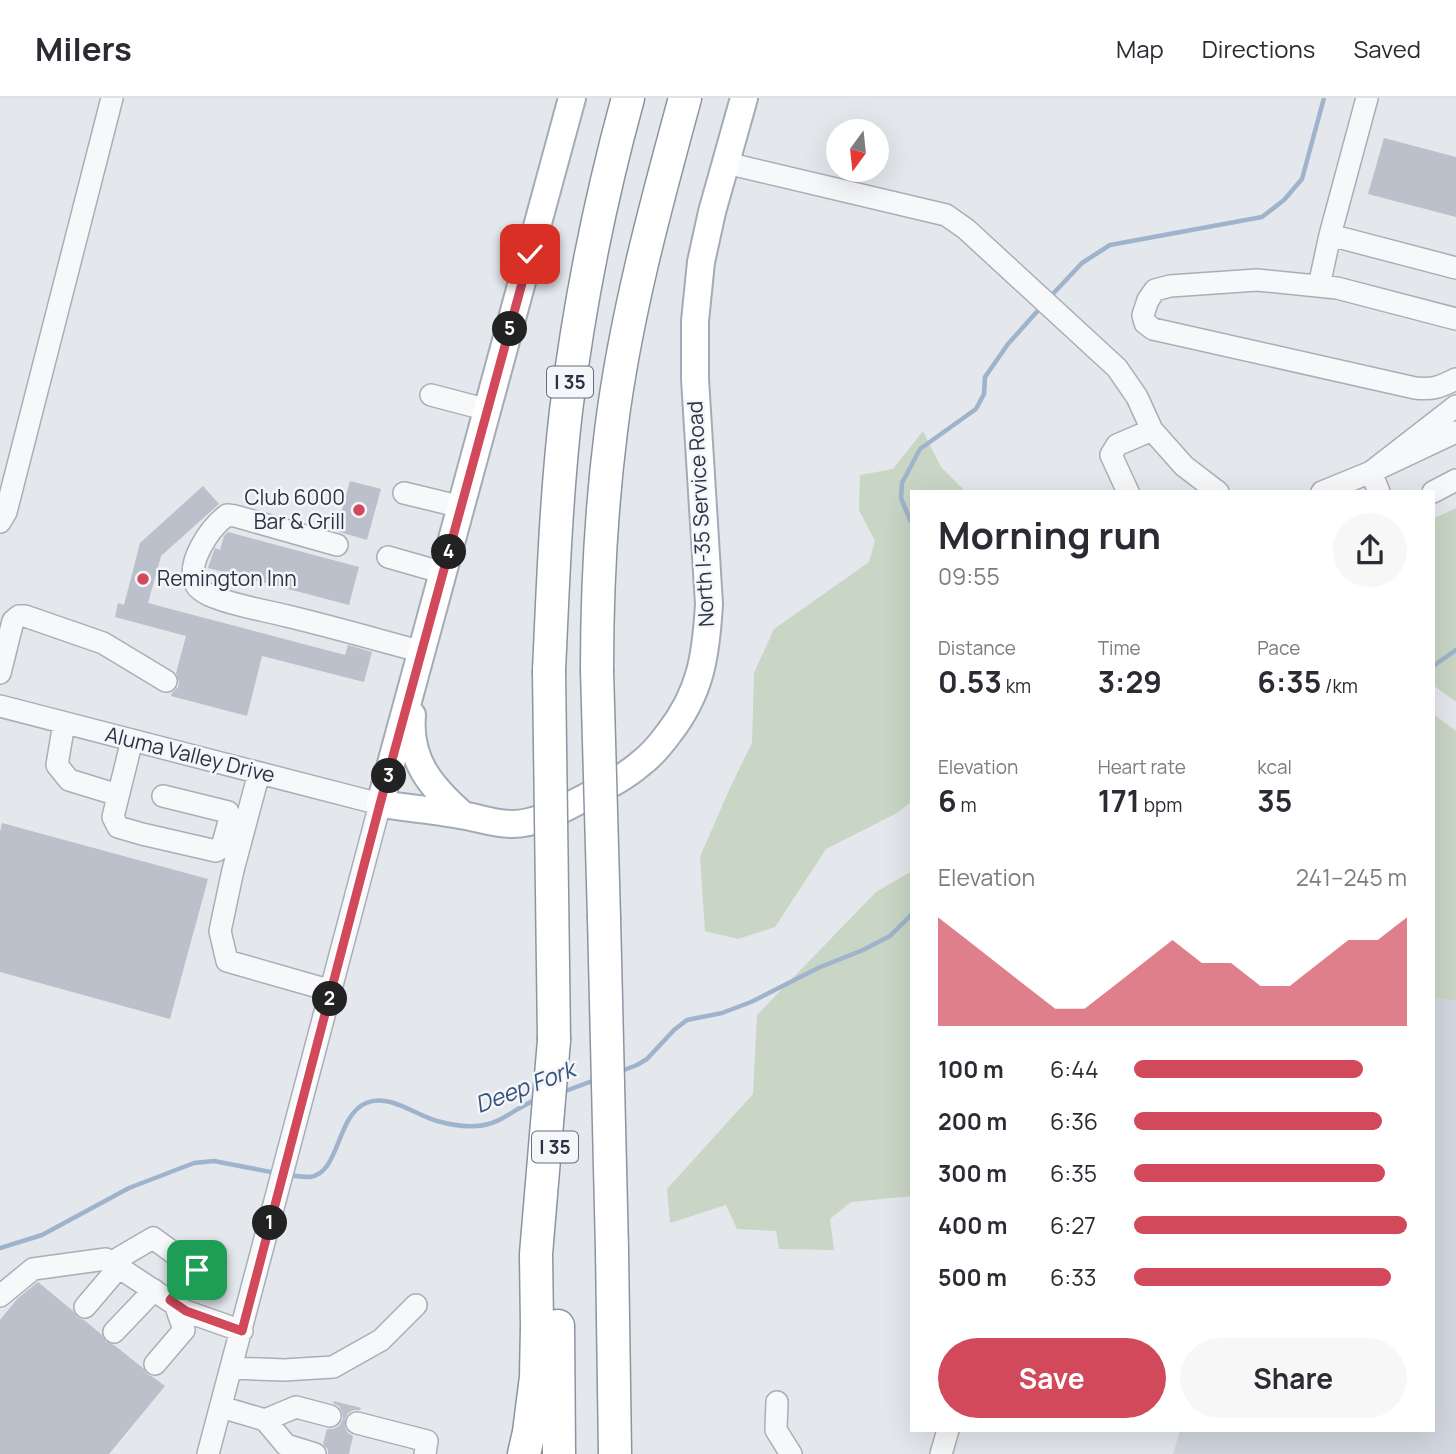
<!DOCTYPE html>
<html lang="en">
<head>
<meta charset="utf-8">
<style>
  body { margin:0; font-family:Manrope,sans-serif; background:#f7f7f7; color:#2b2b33; height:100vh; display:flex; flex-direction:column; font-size:26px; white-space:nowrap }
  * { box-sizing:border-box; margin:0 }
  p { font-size:23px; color:#7c7c81 }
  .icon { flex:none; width:38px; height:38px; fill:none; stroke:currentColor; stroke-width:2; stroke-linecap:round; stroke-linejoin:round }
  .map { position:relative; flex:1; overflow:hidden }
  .panel { position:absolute; left:910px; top:392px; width:525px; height:942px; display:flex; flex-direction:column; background:#fff; border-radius:0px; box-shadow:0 7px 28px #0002 }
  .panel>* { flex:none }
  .needle { width:46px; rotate:195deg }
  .fabs { position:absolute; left:826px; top:21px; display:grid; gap:14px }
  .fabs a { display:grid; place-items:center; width:63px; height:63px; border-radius:50%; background:#fff; box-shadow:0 7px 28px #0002; font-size:35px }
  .pin { position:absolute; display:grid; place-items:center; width:60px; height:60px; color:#fff; margin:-30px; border-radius:14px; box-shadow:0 4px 10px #0006 }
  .km { position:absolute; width:35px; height:35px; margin:-18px; border-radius:50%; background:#222; color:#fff; font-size:19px; line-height:35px; text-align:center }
  .round { display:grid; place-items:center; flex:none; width:74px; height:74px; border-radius:37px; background:#f7f7f7 }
  .headline { display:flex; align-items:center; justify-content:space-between; height:119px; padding:0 28px }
  h1 { font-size:38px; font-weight:700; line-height:52px }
  .stats { display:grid; grid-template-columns:repeat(3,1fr); gap:10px; height:119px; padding:7px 28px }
  .stats div { display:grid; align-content:center }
  .stats b { font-size:30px; font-weight:700 }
  .stats small { font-size:19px; font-weight:400 }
  .stats p { font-size:19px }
  .chart { height:196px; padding:14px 28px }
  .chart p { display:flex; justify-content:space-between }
  .chart svg { width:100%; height:126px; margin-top:7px; fill:#d1495b; opacity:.7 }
  .primary-button { display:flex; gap:14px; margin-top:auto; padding:14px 28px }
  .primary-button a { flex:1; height:80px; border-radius:42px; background:#d1495b; color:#fff; font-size:28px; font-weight:700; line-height:80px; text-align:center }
  .primary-button a+a { background:#f7f7f7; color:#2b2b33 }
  ul { padding:0 28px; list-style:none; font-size:23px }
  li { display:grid; grid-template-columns:112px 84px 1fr; align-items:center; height:52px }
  li i { height:18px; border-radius:9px; background:#d1495b }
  header { display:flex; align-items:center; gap:42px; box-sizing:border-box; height:98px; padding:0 35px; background:#fff; border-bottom:2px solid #e1e1e2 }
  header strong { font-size:33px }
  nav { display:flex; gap:38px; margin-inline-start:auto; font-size:24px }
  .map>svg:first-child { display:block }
  .built { fill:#d2d6de }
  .green { fill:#c9d6c5 }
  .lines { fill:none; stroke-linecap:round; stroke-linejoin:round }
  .stream { stroke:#9fb4cc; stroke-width:4.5 }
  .building { fill:#bbc0ca }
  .minor-casing { stroke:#a9aeb7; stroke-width:24 }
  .major-casing { stroke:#a3abb8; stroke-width:30 }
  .highway-casing { stroke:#8b94a3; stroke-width:35 }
  .minor { stroke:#f7f8fa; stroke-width:21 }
  .major { stroke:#fff; stroke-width:26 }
  .highway { stroke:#fff; stroke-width:32 }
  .highway-bridge-casing { stroke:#8b94a3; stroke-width:35; stroke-linecap:butt }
  .highway-bridge { stroke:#fff; stroke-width:32 }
  .route-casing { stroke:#fff; stroke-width:14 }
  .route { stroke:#d1495b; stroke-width:9 }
  .poi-dot { fill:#d1495b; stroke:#f4f6f9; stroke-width:2.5 }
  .labels { text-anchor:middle; stroke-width:5; stroke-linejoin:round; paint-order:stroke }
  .shield { fill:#f4f6f9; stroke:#676e7b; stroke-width:2 }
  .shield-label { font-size:19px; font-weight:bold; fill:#2b3445 }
  .poi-label { font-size:21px; fill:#2b3445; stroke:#f4f6f9; text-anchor:end }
  .street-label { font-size:21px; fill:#2b3445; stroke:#f4f6f9 }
  .water-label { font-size:23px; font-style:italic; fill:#34527a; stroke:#f4f6f9 }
</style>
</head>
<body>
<header>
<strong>Milers</strong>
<nav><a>Map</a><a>Directions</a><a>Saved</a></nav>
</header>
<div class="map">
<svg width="1456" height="1356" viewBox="0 0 1456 1356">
  <rect width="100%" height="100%" fill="#e4e7ec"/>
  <path class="built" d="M1433 710 1456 718V1356H1173L1180 1332H1433Z"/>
  <path class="green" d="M923 333 941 369 966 394H912V703L897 715 826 751 775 829 738 841 705 833 700 759 729 692 752 645 754 575 774 531 869 464 875 443 859 412 860 377 893 371Z
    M1456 410V604L1433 587V421Z
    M1433 616 1456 633V902L1433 899Z
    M912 773V1098L851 1104 830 1121 834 1152 779 1151 776 1133 737 1131 726 1107 670 1125 667 1091 753 996 757 917 876 794Z"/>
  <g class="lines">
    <path class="stream" d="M1050 199 1082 165 1110 147 1262 119 1284 102 1302 81 1324 0
      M912 424 910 422 901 400 902 385 920 351 976 311 984 296 985 279 1008 246 1042 208
      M1433 568 1456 552
      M619 974 637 967 647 961 674 932 687 922 722 915 751 904 818 870 863 852 890 838 912 816
      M560 995 595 982
      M288 1077C295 1078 303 1079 310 1079 340 1075 336 1018 366 1005 389 995 415 1017 437 1023 448 1026 463 1029 475 1028 502 1027 515 1009 538 1001
      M0 1150 42 1137 129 1090 194 1065 214 1063 276 1075"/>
  </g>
  <path class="building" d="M1384 40 1456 59V119L1368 96Z
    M350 383 381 391 367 442 336 433Z
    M203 388 219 406 161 458 148 505 345 557 348 547 372 554 364 584 262 558 247 618 171 598 172 595 178 589 179 584 176 575 186 538 115 519 118 505 124 507 140 445Z
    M228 434 359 469 349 507 208 470 213 455 215 450 220 452 224 438Z
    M2 725 208 781 170 921 0 874V734Z
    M38 1184 73 1213 77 1219 84 1222 101 1236 106 1244 114 1247 143 1270 147 1276 153 1279 165 1288 109 1356H0V1222L17 1201Z
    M334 1303 361 1310 360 1312H354L348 1315 345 1321V1329L348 1335 353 1338 349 1356H328V1352L323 1346 327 1331H333L339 1328 343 1321 342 1314 339 1308 333 1305Z"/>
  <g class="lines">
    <defs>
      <path id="minor" d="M726 65 946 117 966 131 1117 270 1137 299 1152 332 1184 368 1218 394
        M1330 137 1456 170
        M1319 188 1330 137 1367 0
        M1456 221 1337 190 1257 182 1170 188 1155 192 1148 202 1143 217 1145 225 1153 231 1415 290C1433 292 1440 289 1456 281
        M431 297 488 312
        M1128 394 1111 357 1117 347 1152 332
        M1322 394 1371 374 1456 308
        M1379 394 1371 374 1456 334
        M1433 394 1456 382
        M404 395 462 409
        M0 424 6 414 112 0
        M337 447 235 418 227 417C210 430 185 465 196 487 198 491 205 495 209 497 231 507 263 512 287 518 333 529 378 542 423 554
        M388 459 444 475
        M0 575 13 523 19 518H25L103 545 166 583
        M0 608 380 706 208 1356
        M64 625 57 667 69 682 118 697
        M132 642 113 719 118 729 142 736 216 753 222 749 230 720 228 714 163 698
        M259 675 233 772 220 833 227 863 332 893
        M112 1164 153 1140 197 1172 170 1202
        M0 1198 33 1171 106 1161 185 1213 242 1233
        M85 1209 119 1169
        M114 1234 154 1192
        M155 1266 184 1232 175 1206
        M231 1270 284 1272 333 1269 381 1242 416 1207
        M777 1304 776 1332 791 1356
        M221 1309 265 1322 286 1347 315 1356
        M265 1322 296 1309 330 1318
        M357 1325 427 1343 425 1356
        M941 1356 948 1332"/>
      <path id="major" d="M572 0 380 706C407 710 433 712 460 717 477 719 493 726 512 726 538 726 563 711 586 699 605 689 624 680 640 666 651 658 661 646 669 635 701 594 706 557 709 506L695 281V223L701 164 712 114 744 0
        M412 617C408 662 431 689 463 717"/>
      <path id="highway" d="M597 572C597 493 601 412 611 333 625 220 655 110 685 0
        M549 573C553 486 556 399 566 313 579 207 600 102 628 0
        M604 820 612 1152 615 1356
        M558 1228 559 1356
        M524 1356 529 1334 536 1279 537 1228 536 1156 554 942"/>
    </defs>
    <use href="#minor" class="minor-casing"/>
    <use href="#major" class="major-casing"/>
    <use href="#highway" class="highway-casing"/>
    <use href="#minor" class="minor"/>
    <use href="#major" class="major"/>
    <use href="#highway" class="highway"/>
    <defs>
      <path id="highway-bridge" d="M597 572 604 820
        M549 573 554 942"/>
    </defs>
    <use href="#highway-bridge" class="highway-bridge-casing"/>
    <use href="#highway-bridge" class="highway-bridge"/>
  </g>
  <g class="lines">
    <defs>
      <path id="route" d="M197 1172 170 1202 186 1213 242 1233 380 706 530 156"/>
    </defs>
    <use href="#route" class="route-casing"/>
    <use href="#route" class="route"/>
  </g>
  <g class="poi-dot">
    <circle cx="359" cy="412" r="7"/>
    <circle cx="143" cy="481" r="7"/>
  </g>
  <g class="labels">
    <g class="shield">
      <rect x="547" y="268.5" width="46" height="31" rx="5"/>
      <rect x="532" y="1033.5" width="46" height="31" rx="5"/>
    </g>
    <g class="shield-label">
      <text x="570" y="291">I 35</text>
      <text x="555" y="1056">I 35</text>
    </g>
    <g class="poi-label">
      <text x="345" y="407">Club 6000<tspan x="345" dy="24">Bar &amp; Grill</tspan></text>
      <text x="157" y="488" text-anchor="start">Remington Inn</text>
    </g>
    <g class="street-label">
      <text transform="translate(701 416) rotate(-93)" y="7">North I-35 Service Road</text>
      <text transform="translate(190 657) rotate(14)" y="7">Aluma Valley Drive</text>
    </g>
    <g class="water-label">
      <text transform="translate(525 989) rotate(-21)" y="8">Deep Fork</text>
    </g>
  </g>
</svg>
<div class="fabs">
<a><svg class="needle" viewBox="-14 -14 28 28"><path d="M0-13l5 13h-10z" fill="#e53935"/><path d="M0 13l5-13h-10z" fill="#7c7c81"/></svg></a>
</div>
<div class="pin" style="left:197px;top:1172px;background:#1e9e55"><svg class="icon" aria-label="arrive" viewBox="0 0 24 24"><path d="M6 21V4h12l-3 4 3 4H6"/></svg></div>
<div class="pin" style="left:530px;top:156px;background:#d93025"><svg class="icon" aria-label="check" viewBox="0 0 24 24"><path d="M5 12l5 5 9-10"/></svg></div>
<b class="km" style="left:270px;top:1125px">1</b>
<b class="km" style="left:330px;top:901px">2</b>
<b class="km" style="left:389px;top:678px">3</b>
<b class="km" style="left:449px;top:454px">4</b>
<b class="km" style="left:510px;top:231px">5</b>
<section class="panel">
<div class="headline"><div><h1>Morning run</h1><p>09:55</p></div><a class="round"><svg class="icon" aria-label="share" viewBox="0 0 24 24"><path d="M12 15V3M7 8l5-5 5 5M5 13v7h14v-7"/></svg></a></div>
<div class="stats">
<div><p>Distance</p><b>0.53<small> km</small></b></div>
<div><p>Time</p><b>3:29</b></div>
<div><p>Pace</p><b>6:35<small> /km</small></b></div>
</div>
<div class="stats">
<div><p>Elevation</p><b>6<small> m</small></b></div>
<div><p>Heart rate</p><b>171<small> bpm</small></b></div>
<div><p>kcal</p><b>35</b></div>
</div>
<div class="chart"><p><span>Elevation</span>241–245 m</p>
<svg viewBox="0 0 160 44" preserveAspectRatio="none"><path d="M0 44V6L10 14L20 22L30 30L40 38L50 38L60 30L70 22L80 14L90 22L100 22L110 30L120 30L130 22L140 14L150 14L160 6V44z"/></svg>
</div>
<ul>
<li><b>100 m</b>6:44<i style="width:84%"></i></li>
<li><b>200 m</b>6:36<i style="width:91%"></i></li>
<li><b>300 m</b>6:35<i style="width:92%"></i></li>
<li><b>400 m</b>6:27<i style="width:100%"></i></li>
<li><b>500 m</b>6:33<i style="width:94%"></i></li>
</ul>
<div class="primary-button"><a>Save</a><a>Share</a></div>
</section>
</div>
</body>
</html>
